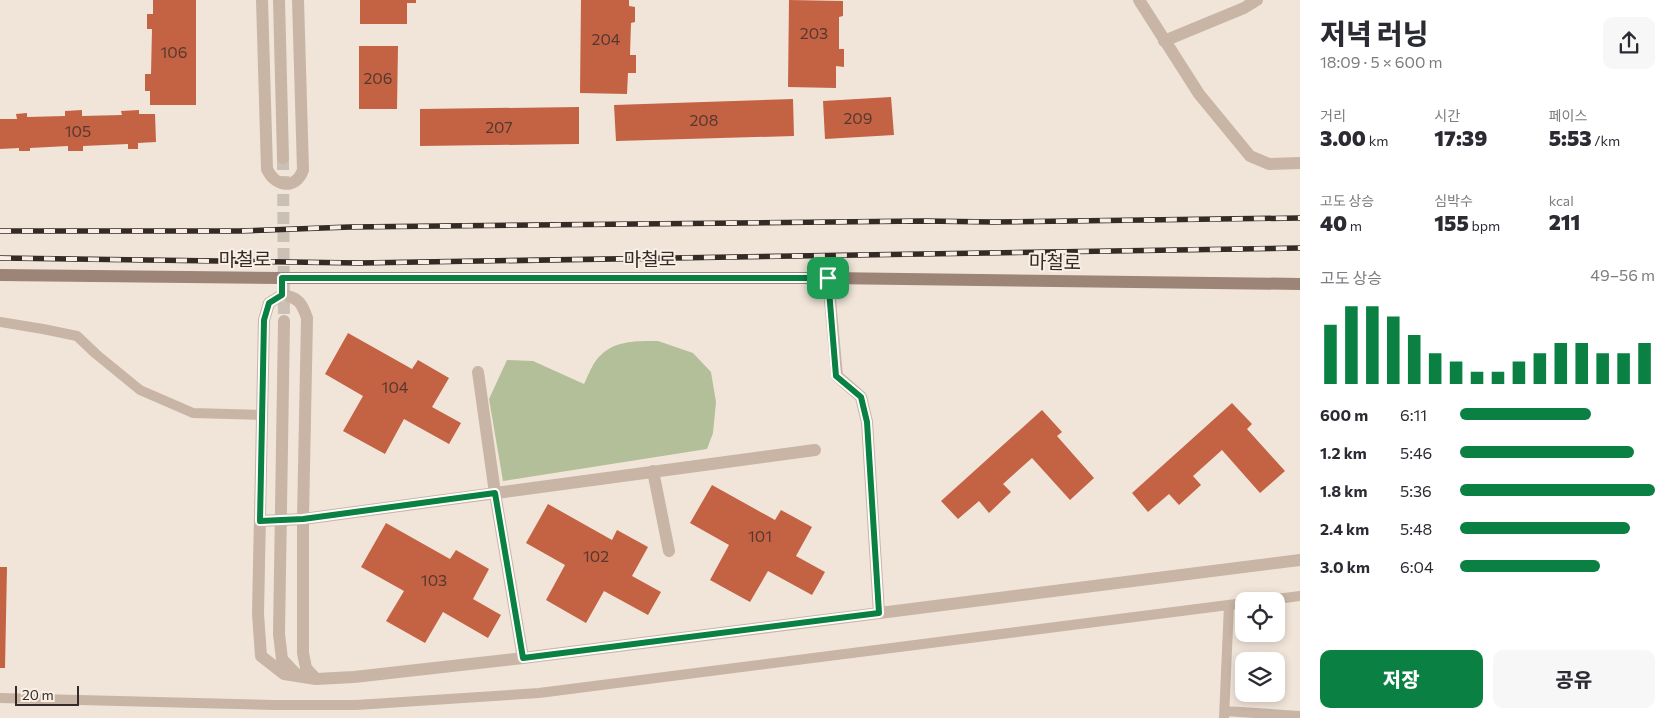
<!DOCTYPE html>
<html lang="ko">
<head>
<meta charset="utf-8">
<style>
  body { margin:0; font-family:Commissioner,"Noto Sans KR",sans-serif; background:#f7f7f7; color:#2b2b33; height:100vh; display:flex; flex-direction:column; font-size:19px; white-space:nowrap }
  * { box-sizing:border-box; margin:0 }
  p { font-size:16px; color:#7c7c81 }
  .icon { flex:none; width:28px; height:28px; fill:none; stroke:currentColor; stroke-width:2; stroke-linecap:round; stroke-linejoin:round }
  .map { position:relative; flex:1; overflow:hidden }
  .panel { display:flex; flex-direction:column; background:#fff; width:375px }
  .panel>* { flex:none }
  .buttons { position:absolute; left:1235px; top:592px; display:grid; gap:10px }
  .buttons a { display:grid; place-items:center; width:50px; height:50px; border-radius:10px; background:#fff; box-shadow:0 2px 8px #0003; font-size:25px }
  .scale { position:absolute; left:15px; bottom:12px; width:64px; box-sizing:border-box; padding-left:5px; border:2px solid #342a26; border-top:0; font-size:14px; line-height:18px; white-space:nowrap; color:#342a26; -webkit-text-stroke:4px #f9efe5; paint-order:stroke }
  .pin { position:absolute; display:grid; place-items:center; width:42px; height:42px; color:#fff; margin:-21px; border-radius:10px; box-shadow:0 2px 8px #0006 }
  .round { display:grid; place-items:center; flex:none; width:52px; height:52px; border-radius:10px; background:#f7f7f7 }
  .head { display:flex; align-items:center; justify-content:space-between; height:85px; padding:0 20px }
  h1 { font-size:28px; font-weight:800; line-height:38px }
  .stats { display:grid; grid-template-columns:repeat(3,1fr); gap:8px; height:85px; padding:5px 20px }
  .stats div { display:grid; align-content:center }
  .stats b { font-size:21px; font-weight:800 }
  .stats small { font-size:14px; font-weight:400 }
  .stats p { font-size:14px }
  .chart { height:140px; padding:10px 20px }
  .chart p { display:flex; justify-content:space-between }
  .chart svg { width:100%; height:90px; margin-top:5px; stroke:#0b8043; stroke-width:6 }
  .action { display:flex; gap:10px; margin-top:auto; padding:10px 20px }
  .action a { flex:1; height:58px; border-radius:10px; background:#0b8043; color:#fff; font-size:20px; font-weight:800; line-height:58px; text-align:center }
  .action a+a { background:#f7f7f7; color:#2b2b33 }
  ul { padding:0 20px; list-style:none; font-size:16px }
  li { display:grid; grid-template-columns:80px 60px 1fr; align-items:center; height:38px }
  li i { height:12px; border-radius:6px; background:#0b8043 }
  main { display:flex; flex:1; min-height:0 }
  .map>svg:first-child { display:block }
  .green { fill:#b3bf99 }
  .building { fill:#c46244 }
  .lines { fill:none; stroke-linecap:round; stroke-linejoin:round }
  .tertiary-tunnel { stroke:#cbc0b5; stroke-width:12; stroke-dasharray:12 6; stroke-linecap:butt }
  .service { stroke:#c8b5a5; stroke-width:10 }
  .minor { stroke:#c8b5a5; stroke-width:12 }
  .tertiary { stroke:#c8b5a5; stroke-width:12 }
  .secondary { stroke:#9c8477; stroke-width:12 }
  .rail-casing { stroke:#342a26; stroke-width:5.5 }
  .rail { stroke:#f9efe5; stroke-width:4; stroke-dasharray:11; stroke-linecap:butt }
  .route-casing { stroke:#fff; stroke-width:10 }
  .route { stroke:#0b8043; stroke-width:6 }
  .labels { text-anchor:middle; stroke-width:4; stroke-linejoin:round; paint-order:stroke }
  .number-label { font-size:16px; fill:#58382e }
  .street-label { font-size:19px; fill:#342a26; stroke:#f9efe5 }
</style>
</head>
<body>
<main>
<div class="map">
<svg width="1300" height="718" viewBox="0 0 1300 718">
  <rect width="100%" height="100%" fill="#f1e5d9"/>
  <path class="green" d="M658 341 693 353 711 372 716 402 713 433 707 449 503 481 489 399 507 360 533 361 584 384C589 374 593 361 602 354 617 340 639 341 658 341Z"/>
  <path class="building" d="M153 0H196V105H150V91H145V74H151L152 29H147V14H153Z
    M360 0H416V3H407V24H360Z
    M581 0H629V6L635 7V22L631 23 630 55H636V73H628L627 94 580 93Z
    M789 0 843 1V16L839 17V49H844V67L836 66V88L788 87Z
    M359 46H398L397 109H359Z
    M891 97 894 135 825 139 823 101Z
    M793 99 794 136 616 141 614 105Z
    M579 107V144L420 146V109Z
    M82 110V116L122 115 121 111 139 110V114H155L156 142 138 143V149H128V144L83 146V151H68V146L30 148V151H19V148L0 149V119H17L16 114 27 113V117L65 116V111Z
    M348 333 412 369 418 360 449 378 432 407 461 423 449 444 404 419 385 454 343 431 363 396 325 374Z
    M1232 403 1252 424 1247 429 1285 471 1260 493 1222 450 1193 476 1201 485 1179 505 1169 494 1148 512 1132 493Z
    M1042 410 1062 432 1057 436 1094 478 1070 500 1032 458 1003 484 1011 492 989 513 979 501 958 519 941 501Z
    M712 485 775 520 781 510 812 527 796 556 825 572 812 595 768 571 750 602 710 580 729 545 690 523Z
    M548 504 612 540 617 530 648 547 632 576 661 592 648 615 604 591 586 623 546 600 565 565 526 543Z
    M386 523 450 559 456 550 489 569 473 599 501 615 488 638 443 612 425 643 386 621 404 591 361 567Z
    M0 567H7L5 668H0Z"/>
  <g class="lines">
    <path class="tertiary-tunnel" d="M283 158 284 321"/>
    <path class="service" d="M0 322 43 329 77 336 96 354 140 390 193 413 263 415
      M1261 601 1300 596
      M0 698 274 705H356L539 693 1244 603
      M1225 711 1300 716
      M1224 718 1229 605"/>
    <path class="minor" d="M1139 0 1199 94 1250 156 1269 164 1300 163
      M1164 41 1244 8 1257 0
      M828 278 837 376 861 397 867 422 879 613
      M478 372 495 493 523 658
      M653 471 669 551
      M260 521 303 519 815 450"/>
    <path class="tertiary" d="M262 0 267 169C275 187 296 190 303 170L298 0
      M279 0 283 158
      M282 295C298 297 302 303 307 318L303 519V653L306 668 316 679 284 674 261 656 258 614 264 320 269 303Z
      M284 321 279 634 282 659 296 674 316 679 354 677 523 658 1300 560"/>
    <path class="secondary" d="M0 275 282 278H828L1300 284"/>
    <defs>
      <path id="rail" d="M0 231H239L350 227 923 221 993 222 1300 218
        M0 258 359 263 1300 248"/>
    </defs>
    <use href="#rail" class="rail-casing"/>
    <use href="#rail" class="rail"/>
  </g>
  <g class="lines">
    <defs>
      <path id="route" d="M282 278H828L836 376 861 397 867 422 879 613 523 658 495 493 303 519 260 521 264 320 269 303 282 295Z"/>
    </defs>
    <use href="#route" class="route-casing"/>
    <use href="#route" class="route"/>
  </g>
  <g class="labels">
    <g class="number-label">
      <text x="814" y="39">203</text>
      <text x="606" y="45">204</text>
      <text x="174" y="58">106</text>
      <text x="378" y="84">206</text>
      <text x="858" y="124">209</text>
      <text x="704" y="126">208</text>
      <text x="499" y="133">207</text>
      <text x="78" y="137">105</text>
      <text x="395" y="393">104</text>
      <text x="760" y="542">101</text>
      <text x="596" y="562">102</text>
      <text x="434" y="586">103</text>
    </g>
    <g class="street-label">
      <text x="245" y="266">마철로</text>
      <text x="650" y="266">마철로</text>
      <text transform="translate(1055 262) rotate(1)" y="7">마철로</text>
    </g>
  </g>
</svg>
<div class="buttons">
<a><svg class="icon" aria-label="locate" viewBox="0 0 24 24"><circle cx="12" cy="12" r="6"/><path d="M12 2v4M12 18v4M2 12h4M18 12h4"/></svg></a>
<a><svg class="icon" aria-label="layers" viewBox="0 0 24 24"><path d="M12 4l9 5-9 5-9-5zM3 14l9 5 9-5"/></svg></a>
</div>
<div class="scale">20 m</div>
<div class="pin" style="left:828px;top:278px;background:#1e9e55"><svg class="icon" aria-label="arrive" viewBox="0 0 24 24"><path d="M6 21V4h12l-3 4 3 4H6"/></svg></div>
</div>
<section class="panel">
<div class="head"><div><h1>저녁 러닝</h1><p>18:09 · 5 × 600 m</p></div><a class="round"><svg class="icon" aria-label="share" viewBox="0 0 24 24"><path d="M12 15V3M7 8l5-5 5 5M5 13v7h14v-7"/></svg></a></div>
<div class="stats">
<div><p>거리</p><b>3.00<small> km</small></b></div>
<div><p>시간</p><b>17:39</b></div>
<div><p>페이스</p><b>5:53<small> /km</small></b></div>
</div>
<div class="stats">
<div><p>고도 상승</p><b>40<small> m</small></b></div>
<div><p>심박수</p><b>155<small> bpm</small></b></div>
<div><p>kcal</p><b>211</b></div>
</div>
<div class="chart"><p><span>고도 상승</span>49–56 m</p>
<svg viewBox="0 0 160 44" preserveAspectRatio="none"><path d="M5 44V15M15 44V6M25 44V6M35 44V11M45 44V20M55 44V29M65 44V33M75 44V38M85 44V38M95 44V33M105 44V29M115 44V24M125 44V24M135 44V29M145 44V29M155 44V24"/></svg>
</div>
<ul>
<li><b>600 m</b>6:11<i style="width:67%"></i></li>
<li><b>1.2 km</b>5:46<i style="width:89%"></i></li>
<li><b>1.8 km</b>5:36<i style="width:100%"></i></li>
<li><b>2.4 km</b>5:48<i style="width:87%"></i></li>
<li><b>3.0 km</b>6:04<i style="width:72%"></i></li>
</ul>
<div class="action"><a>저장</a><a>공유</a></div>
</section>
</main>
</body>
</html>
